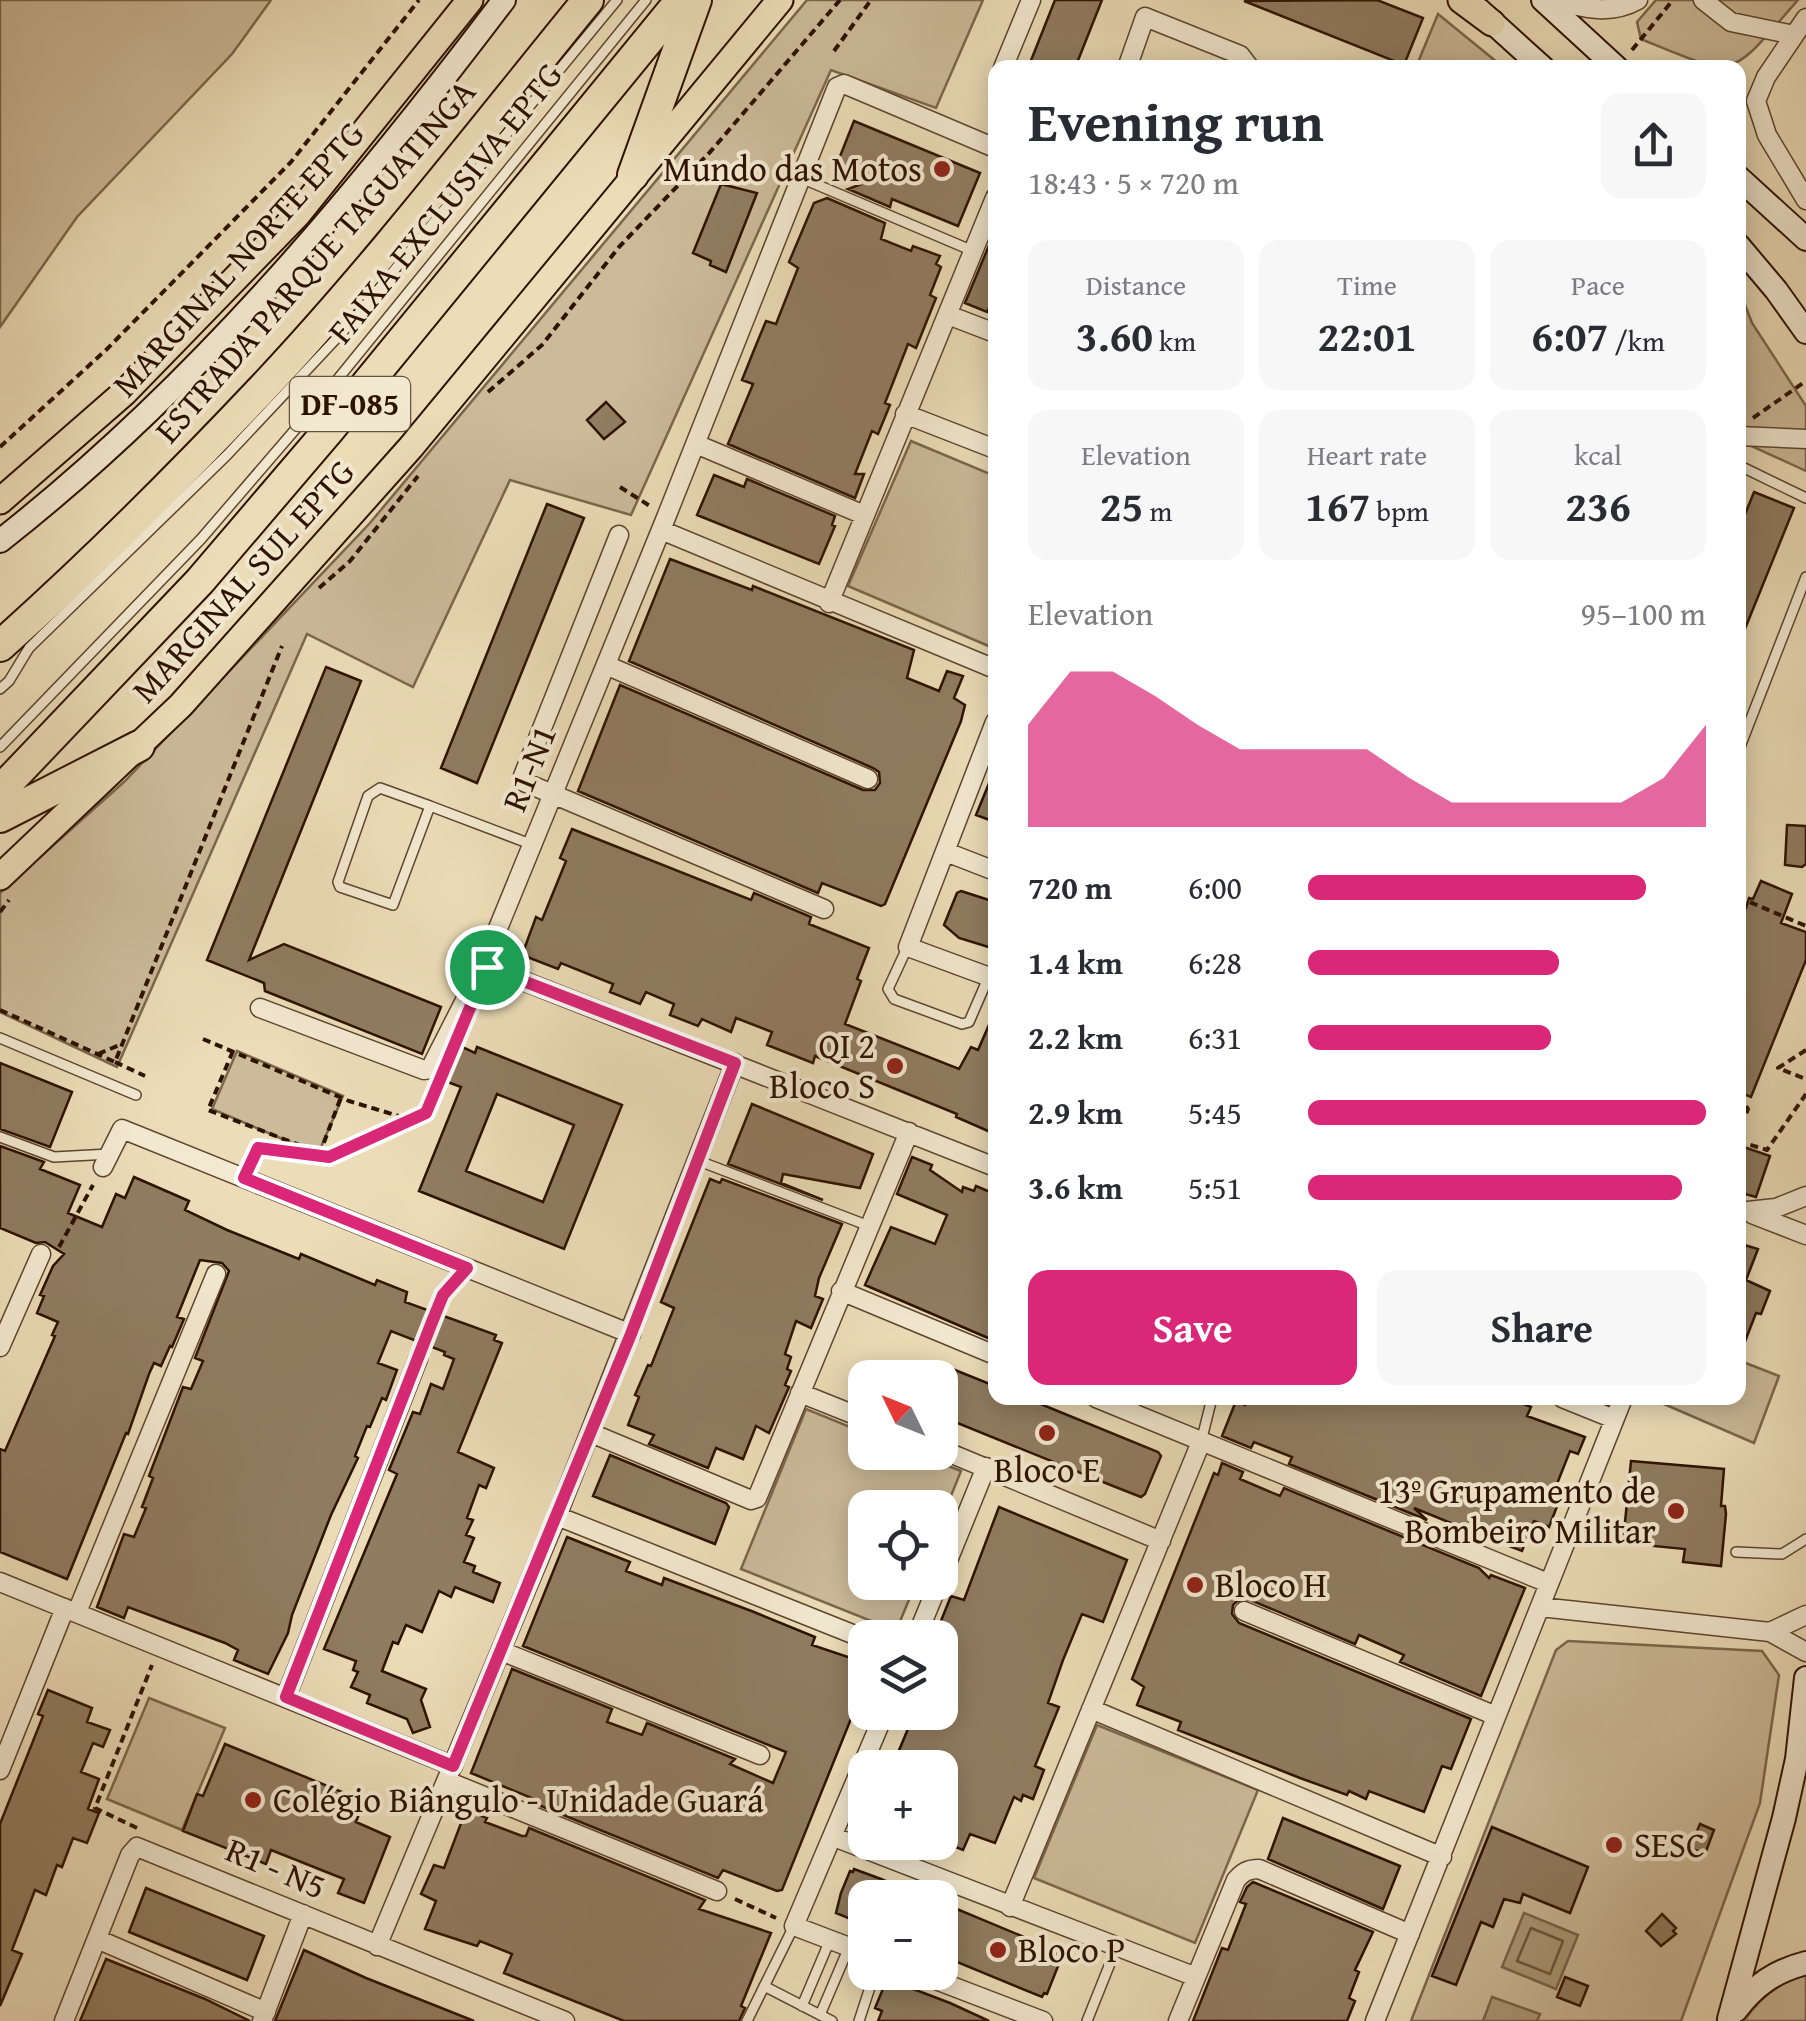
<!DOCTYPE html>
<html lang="en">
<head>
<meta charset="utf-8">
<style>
  body { margin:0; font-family:"Gentium Book Plus",serif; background:#f7f7f7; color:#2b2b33; height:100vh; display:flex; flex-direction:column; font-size:38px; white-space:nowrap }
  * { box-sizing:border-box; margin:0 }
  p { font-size:32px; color:#7c7c81 }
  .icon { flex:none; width:55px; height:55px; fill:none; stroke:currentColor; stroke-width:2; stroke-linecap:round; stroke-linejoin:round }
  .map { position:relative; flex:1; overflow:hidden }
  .details { position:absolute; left:988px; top:60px; width:758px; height:1345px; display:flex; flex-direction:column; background:#fff; border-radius:20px; box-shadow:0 5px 25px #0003 }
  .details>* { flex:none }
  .needle { width:65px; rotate:313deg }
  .fabs { position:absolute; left:848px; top:1360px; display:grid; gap:20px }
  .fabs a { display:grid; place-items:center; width:110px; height:110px; border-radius:20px; background:#fff; box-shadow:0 5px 25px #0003; font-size:50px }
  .pin { position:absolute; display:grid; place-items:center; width:85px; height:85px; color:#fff; margin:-42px; border:5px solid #fff; border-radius:50%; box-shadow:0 2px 10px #0007 }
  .round { display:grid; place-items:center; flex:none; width:105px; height:105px; border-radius:20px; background:#f7f7f7 }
  .summary { display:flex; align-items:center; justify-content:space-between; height:170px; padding:0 40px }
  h1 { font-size:55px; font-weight:600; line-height:75px }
  .figures { display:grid; grid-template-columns:repeat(3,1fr); gap:15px; height:170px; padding:10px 40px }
  .figures div { display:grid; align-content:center; border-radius:20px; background:#f7f7f7; text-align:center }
  .figures b { font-size:42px; font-weight:600 }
  .figures small { font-size:28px; font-weight:400 }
  .figures p { font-size:28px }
  .chart { height:280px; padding:20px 40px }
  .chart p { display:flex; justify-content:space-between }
  .chart svg { width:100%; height:180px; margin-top:10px; fill:#db2777; opacity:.7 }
  .button { display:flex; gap:20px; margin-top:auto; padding:20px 40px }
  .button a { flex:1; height:115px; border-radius:20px; background:#db2777; color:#fff; font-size:40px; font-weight:600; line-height:115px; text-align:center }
  .button a+a { background:#f7f7f7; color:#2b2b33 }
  ul { padding:0 40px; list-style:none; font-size:32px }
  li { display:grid; grid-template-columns:160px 120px 1fr; align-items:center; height:75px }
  li i { height:25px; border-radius:12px; background:#db2777 }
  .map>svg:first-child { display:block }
  .green { fill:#ccba99; stroke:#7c664c; stroke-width:2.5 }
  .water { fill:#ab9879; stroke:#796249; stroke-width:2.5 }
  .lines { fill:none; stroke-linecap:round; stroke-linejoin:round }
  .shore { stroke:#6c553c; stroke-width:2.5 }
  .building { fill:#907c60; stroke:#2d1200; stroke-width:2.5; fill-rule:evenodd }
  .lane-casing { stroke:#5d452e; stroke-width:12 }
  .street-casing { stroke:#5d452e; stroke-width:21 }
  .secondary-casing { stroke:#2d1200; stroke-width:26 }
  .primary-casing { stroke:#2d1200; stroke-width:29 }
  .highway-casing { stroke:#2d1200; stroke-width:34 }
  .path { stroke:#2d1200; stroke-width:4; stroke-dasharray:8 5; stroke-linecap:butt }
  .lane { stroke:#f3e9d1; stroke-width:9 }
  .street { stroke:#f3e9d1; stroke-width:18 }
  .secondary { stroke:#f3e9d1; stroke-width:22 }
  .primary { stroke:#ecddb8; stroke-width:25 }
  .highway { stroke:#ecddb8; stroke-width:30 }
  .route-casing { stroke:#fff; stroke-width:20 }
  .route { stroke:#db2777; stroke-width:12 }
  .poi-dot { fill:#8f2418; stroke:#f3e9d1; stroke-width:4 }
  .labels { text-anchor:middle; stroke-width:8; stroke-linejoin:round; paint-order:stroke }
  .shield { fill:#f3e9d1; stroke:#68523f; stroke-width:2.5 }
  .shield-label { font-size:32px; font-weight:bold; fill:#2d1200 }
  .poi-label { font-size:35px; fill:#2d1200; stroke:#f3e9d1; text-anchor:start }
  .street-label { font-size:35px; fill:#2d1200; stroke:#f3e9d1 }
</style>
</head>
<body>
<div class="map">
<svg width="1806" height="2021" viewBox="0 0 1806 2021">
  <rect width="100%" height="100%" fill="#ecddb8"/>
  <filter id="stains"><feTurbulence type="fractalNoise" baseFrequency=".002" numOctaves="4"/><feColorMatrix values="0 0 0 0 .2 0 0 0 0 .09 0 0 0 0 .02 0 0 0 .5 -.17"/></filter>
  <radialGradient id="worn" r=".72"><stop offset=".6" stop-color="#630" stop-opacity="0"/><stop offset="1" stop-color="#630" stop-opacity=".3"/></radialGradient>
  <path class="green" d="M0 0H271L232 54 77 217 0 327Z
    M807 0H983L936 108 831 70 631 515 510 480 413 687 307 634 117 1067 0 1012V893L125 781 370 523Z
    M1656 0H1798C1728 79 1741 80 1641 39L1637 22Z
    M1438 14 1503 67H1416Z
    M1738 286 1752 323 1806 406V471L1738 440Z
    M911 441 995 476V638L991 647 848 586Z
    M237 1051 343 1096 318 1154 212 1109Z
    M1738 1360 1779 1376 1754 1443 1650 1398H1738Z
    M806 1409 865 1433V1452L915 1453 961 1471 940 1523V1508H865V1582L916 1583 896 1631 741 1569Z
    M1568 1641 1762 1651 1779 1675 1760 1803 1681 2021H1411L1556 1650Z
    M149 1698 225 1728 182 1830 107 1799Z
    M1097 1725 1258 1790 1195 1943 1034 1878Z
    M1806 1975V2021H1744C1759 1998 1779 1982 1806 1975Z"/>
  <path class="water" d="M1524 1913 1578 1935 1556 1989 1502 1967Z
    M1492 1997 1540 2014 1537 2021H1483Z"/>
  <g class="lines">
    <path class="shore" d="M1531 1928 1563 1941 1550 1974 1517 1961Z"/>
  </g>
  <path class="building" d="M1055 0H1102L1075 68H1028Z
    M1377 0 1423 18 1404 65 1244 1Z
    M854 121 980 173 958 226 892 199 890 207 848 189 859 185 833 174Z
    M721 184 757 193 726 272 710 265 711 261 693 253Z
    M827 198 885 223 881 239 911 251 913 246 940 256 936 264 941 267 930 295 936 298 916 348 908 344 885 403 890 405 878 434 872 431 855 474H864L855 498 728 444 753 384 742 380 754 350 766 321 776 324 798 268 789 262 814 203Z
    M995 231V311L989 308 987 312 965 303Z
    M606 402 625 422 604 439 587 420Z
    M714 475 744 487 747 479 835 516 832 525 835 526 819 564 697 515Z
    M1754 492 1794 508 1738 646V532Z
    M547 504 584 518 477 783 441 768Z
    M670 559 752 590 753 586 914 650 907 678 939 691 947 671 963 676 954 698 965 705 961 721 885 904 881 906 822 883 818 893 578 791 620 685 863 790H875L880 783 879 772 873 768 629 661Z
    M326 667 361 681 249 960 284 944 441 1007 422 1054 265 991 264 983 207 960Z
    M994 771H995V822L976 815Z
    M1787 825 1806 826V864L1802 867 1785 865Z
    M572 829 751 900 754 893 811 917 809 924 869 948 857 979 861 981 845 1024 959 1069 971 1047 978 1050 995 1011V1134L956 1117 957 1114 815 1056 813 1063 767 1045 772 1032 736 1018 731 1032 702 1019 698 1026 670 1015 674 1004 646 992 640 1004 610 992 613 984 561 963 558 969 522 955 536 917 542 920 566 861 560 858Z
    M1761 881 1792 894 1781 923 1806 932V960L1751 1097 1738 1092V905L1746 908 1749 898 1753 899Z
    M961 891 995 902V949L959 938 944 925 957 893Z
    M460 1046 475 1053 477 1047 622 1105 564 1249 419 1191 461 1087 445 1081ZM497 1094 574 1125 543 1202 466 1171Z
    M0 1063 72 1092 50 1147 0 1129Z
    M752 1104 873 1154 860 1188 783 1174 781 1183 823 1200 728 1164Z
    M1738 1145 1770 1156 1756 1197 1738 1192Z
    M0 1146 44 1162 40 1169 80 1185 68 1213 102 1227 116 1194 125 1198 134 1177 189 1201 185 1210 227 1230 299 1259 301 1254 375 1285 377 1280 407 1292 405 1302 496 1335 494 1340 502 1343 458 1452 494 1468 486 1488 479 1485 467 1518 473 1520 466 1535 474 1538 464 1562 475 1566 473 1572 500 1583 493 1602 455 1587 451 1597 439 1591 422 1632 406 1625 398 1644 393 1642 382 1671 426 1689 421 1700 430 1727 413 1733 407 1719 367 1703 370 1695 351 1687 358 1672 353 1670 356 1661 324 1649 397 1474 389 1470 413 1412 420 1414 431 1384 443 1389 454 1359 444 1355 445 1352 391 1331 378 1363 397 1370 386 1400 382 1398 370 1427 367 1426 355 1456 358 1458 331 1515 292 1615 288 1633 268 1674 234 1660 238 1650 225 1643 128 1607 124 1618 97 1607 124 1534 134 1537 146 1508 142 1507 153 1478 149 1476 183 1387 191 1389 203 1361 195 1358 229 1271 222 1263 200 1260 177 1317 184 1319 172 1347 170 1346 161 1366 154 1363 149 1374 128 1434 126 1433 67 1579 0 1552V1449L5 1451 55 1336 52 1335 58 1322 37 1313 44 1296 40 1295 53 1266 64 1254 45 1242 36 1243 0 1228Z
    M912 1157 932 1165 930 1170 962 1192 963 1187 974 1191 976 1186 995 1194V1341L865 1285 891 1227 935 1244 947 1215 897 1194Z
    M710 1179 720 1183 722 1179 842 1224 819 1278 815 1296 823 1299 811 1328 796 1321 785 1354 791 1357 787 1369 791 1371 785 1385 789 1387 769 1433 756 1426 743 1459 716 1448 708 1468 649 1444 654 1435 628 1425 639 1397 635 1395 648 1365 651 1366 674 1308 661 1302Z
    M1738 1243 1758 1249 1746 1280 1770 1291 1761 1314 1756 1313 1739 1357Z
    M950 1368 995 1386V1398H1026L1158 1452 1161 1456 1145 1494 1141 1497 1113 1486 940 1416V1391Z
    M1248 1398H1509L1531 1407 1527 1416 1585 1437 1578 1454 1570 1451 1553 1494 1561 1496 1549 1527 1534 1521 1522 1551 1504 1544 1506 1540 1478 1529 1473 1532 1414 1508 1427 1520 1289 1464 1292 1457 1254 1442 1251 1448 1222 1436 1236 1401 1245 1405Z
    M610 1455 726 1503 729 1507 715 1544 593 1496Z
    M1631 1461 1724 1469 1721 1506H1725L1726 1514 1721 1566 1683 1562 1685 1549 1623 1543Z
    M1222 1463 1243 1472 1240 1479 1280 1496 1284 1488 1479 1568 1489 1578 1491 1575 1525 1588 1481 1696 1400 1662 1404 1655 1359 1635 1355 1644 1248 1599 1237 1601 1233 1605 1232 1614 1239 1623 1471 1719 1451 1769 1442 1766 1424 1812 1369 1791 1366 1799 1349 1791 1347 1795 1300 1778 1178 1730 1181 1722 1137 1705 1144 1687 1132 1679 1214 1473 1218 1475Z
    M999 1507 1127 1560 1103 1622 1082 1614 1063 1660 1048 1703 1059 1707 1035 1766 1044 1770 1033 1799 1023 1795 1021 1801 1014 1797 995 1843 970 1834 963 1850 940 1841V1768H899L901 1763 895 1760 915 1712H940V1638H934L951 1596 964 1600Z
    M567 1537 630 1562 626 1571 662 1585 664 1578 754 1612 815 1637 812 1645 857 1660 851 1675 865 1681V1684L782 1890 777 1891 723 1870 718 1878 536 1804 534 1799 471 1773 512 1669 612 1709 607 1722 642 1735 647 1723 735 1759 730 1764 773 1783 786 1752 523 1646Z
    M48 1690 92 1708 87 1722 110 1730 103 1747 93 1743 81 1772 99 1779 88 1809 99 1813 87 1843 73 1838 62 1867 57 1865 46 1895 35 1890 12 1950 22 1954 0 2006V1824L43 1716 38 1714Z
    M225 1744 364 1801 356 1822 390 1837 364 1903 338 1893 344 1879 271 1850 266 1864 183 1831 197 1794 203 1796Z
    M466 1810 487 1818 485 1822 522 1836H526L529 1828 705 1900 699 1909 771 1933 741 2006 745 2008 739 2021H624L504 1973 512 1954 480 1941 477 1946 425 1929 436 1901 421 1894 434 1865 444 1868Z
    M1283 1818 1400 1866 1383 1909 1268 1859Z
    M1700 1824 1714 1830 1705 1854 1690 1848Z
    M1492 1827 1588 1867 1570 1913 1523 1894 1520 1903 1504 1899 1493 1927 1481 1922 1456 1985 1432 1976Z
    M854 1869 881 1879 924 1898H865V1925L836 1913 841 1893 850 1871 853 1872Z
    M1253 1882 1373 1932 1355 1970 1359 1972 1349 1998 1355 2001 1347 2021H1193L1222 1948 1228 1950 1246 1904 1240 1902 1247 1887Z
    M146 1888 264 1936 247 1980 129 1932Z
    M940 1902 1060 1952 1062 1956 1047 1994 1044 1993 1042 1997 940 1955Z
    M1662 1914 1676 1928 1673 1931 1676 1934 1661 1946 1646 1931Z
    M304 1950 366 1978 474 2021H275Z
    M106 1959 205 1999 250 2021H80Z
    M1565 1977 1588 1986 1580 2006 1557 1997Z
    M887 1979 950 2003 989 2021H878L882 2011 875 2008Z"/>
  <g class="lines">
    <defs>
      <path id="lane" d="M801 178 973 251
        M1738 465 1806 498
        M0 689 9 681 29 648 227 455 349 325 617 0
        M0 747 201 539 324 396 646 0
        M1738 752 1806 577
        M380 788 430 806 393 905 340 887 338 882 368 796Z
        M430 806 533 845
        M907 948 888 989 894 999 962 1024 969 1022 989 976
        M0 1038 136 1095
        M0 1137 54 1157 110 1154
        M699 1161 869 1226
        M1130 1411 1138 1398
        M1201 1442 1212 1398
        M1736 1552 1782 1554 1806 1539
        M764 1986 832 2021
        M802 2006 830 1940
        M820 2015 849 1947
        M747 2021 794 1926
        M859 2021 875 1972
        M1087 2021 1117 1946"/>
      <path id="street" d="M1556 0C1583 9 1612 15 1638 0
        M1703 0 1731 22 1794 35
        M1806 18 1766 77 1756 101 1767 135 1806 200
        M1003 68 1031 0
        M1127 68 1145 17 1240 55 1250 68
        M995 148 844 84 837 87 665 520 483 965 995 1167
        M948 315 995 333
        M905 414 995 449
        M1738 436 1806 439
        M696 444 864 515
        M661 530 995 669
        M619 535 523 776 524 782 824 909
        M829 603 995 198
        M606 665 868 779
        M995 722 908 947 995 979
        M946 852 995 871
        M260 1008 424 1070 430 1069 483 965
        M103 1167 122 1129 631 1334
        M1738 1212 1776 1208 1806 1196
        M1752 1214 1806 1235
        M841 1291 995 1355
        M0 1347 41 1254
        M800 1393 865 1419
        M1096 1398 1548 1583
        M1562 1398 1614 1419
        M591 1433 751 1500 757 1498 909 1132
        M940 1449 1161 1541
        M557 1516 865 1639
        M940 1580 986 1467
        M0 1582 453 1766
        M1540 1607 1770 1632 1806 1652
        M1244 1611 1496 1716
        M77 1612 216 1274
        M1770 1632 1806 1615
        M916 1638 939 1582
        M501 1651 760 1755
        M286 1697 418 1359
        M1091 1709 1442 1857
        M0 1770 65 1608
        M447 1781 717 1891
        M834 1837 1196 1977
        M1010 1907 1201 1442
        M97 1939 266 2012
        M377 1946 557 1516 735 1063
        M865 1953 794 1926 885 1712
        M915 1972 1043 2021
        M64 2021 130 1855 137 1847 565 2021
        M262 2021 303 1914
        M1178 2021 1236 1880C1243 1872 1248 1869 1259 1869L1410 1934
        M1375 2021 1623 1398"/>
      <path id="secondary" d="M1543 0 1617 68
        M1479 10 1543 68
        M1738 177 1806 239
        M1738 245 1776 290 1806 332
        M0 541C195 388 355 197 504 0
        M1736 2010C1755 1985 1775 1971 1806 1963
        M1729 2019 1784 1818 1797 1759 1806 1678"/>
      <path id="primary" d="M1461 0 1492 23
        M0 501 125 392 298 214 470 0
        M0 877 181 705 411 447 780 0"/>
      <path id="highway" d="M633 175 696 0
        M0 646C91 565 178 478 261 390 377 267 481 131 588 0
        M0 791 200 581 329 430 681 0
        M0 817 139 746"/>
    </defs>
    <use href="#lane" class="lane-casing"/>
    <use href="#street" class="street-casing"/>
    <use href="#secondary" class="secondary-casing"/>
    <use href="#primary" class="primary-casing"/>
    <use href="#highway" class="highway-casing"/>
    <path class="path" d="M1632 50 1673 0
      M834 51 871 0
      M488 392 542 345 619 247 711 151 840 0
      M1753 418 1806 381
      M0 447 107 349 291 162 419 0
      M620 487 650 506
      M319 588 350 561 418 476
      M1738 897 1806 926
      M0 912 9 900
      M0 1010 115 1062 282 646
      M203 1039 349 1101 412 1120
      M1806 1050 1778 1068 1806 1079
      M233 1051 208 1110 320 1153 341 1097
      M98 1054 122 1044
      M115 1062 145 1076
      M1738 1096 1748 1109 1738 1135
      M1738 1141 1767 1150 1806 1094
      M252 1162 258 1148 329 1157 425 1113 436 1087
      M59 1247 93 1185
      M425 1340 443 1295 454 1283
      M137 1828 95 1808 152 1665
      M735 1899 776 1918"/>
    <use href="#lane" class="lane"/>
    <use href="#street" class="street"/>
    <use href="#secondary" class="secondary"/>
    <use href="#primary" class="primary"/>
    <use href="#highway" class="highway"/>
  </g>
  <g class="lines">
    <defs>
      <path id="route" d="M487 967 735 1063 631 1334 453 1766 286 1697 432 1322 443 1295 467 1268 244 1178 258 1148 329 1157 426 1113Z"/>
    </defs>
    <use href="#route" class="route-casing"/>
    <use href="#route" class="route"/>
  </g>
  <g class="poi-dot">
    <circle cx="942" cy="169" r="10"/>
    <circle cx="895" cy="1066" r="10"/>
    <circle cx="1047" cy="1433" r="10"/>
    <circle cx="1676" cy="1511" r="10"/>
    <circle cx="1195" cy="1585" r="10"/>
    <circle cx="253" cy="1800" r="10"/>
    <circle cx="1614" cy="1845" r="10"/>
    <circle cx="998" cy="1950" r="10"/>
  </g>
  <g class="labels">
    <rect class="shield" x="290" y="377" width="120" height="54" rx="8"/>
    <g class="shield-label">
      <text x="350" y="415">DF-085</text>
    </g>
    <g class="poi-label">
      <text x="922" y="181" text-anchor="end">Mundo das Motos</text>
      <text x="875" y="1058" text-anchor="end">QI 2<tspan x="875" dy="40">Bloco S</tspan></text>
      <text x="1047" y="1482" text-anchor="middle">Bloco E</text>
      <text x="1656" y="1503" text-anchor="end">13º Grupamento de<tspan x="1656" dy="40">Bombeiro Militar</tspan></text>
      <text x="1215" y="1597">Bloco H</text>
      <text x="273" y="1812">Colégio Biângulo - Unidade Guará</text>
      <text x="1634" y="1857">SESC</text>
      <text x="1018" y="1962">Bloco P</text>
    </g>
    <g class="street-label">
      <text transform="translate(445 203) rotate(-51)" y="12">FAIXA EXCLUSIVA EPTG</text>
      <text transform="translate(238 259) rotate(-48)" y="12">MARGINAL NORTE EPTG</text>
      <text transform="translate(315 261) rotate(-49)" y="12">ESTRADA PARQUE TAGUATINGA</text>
      <text transform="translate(243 581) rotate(-48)" y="12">MARGINAL SUL EPTG</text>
      <text transform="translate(529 768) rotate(-68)" y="12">R1-N1</text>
      <text transform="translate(276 1868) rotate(23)" y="12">R1 - N5</text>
    </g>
  </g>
  <rect width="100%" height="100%" filter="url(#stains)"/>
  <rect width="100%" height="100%" fill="url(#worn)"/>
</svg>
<div class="fabs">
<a><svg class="needle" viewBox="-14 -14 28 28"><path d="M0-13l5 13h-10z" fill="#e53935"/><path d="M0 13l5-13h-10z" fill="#7c7c81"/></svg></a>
<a><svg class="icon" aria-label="locate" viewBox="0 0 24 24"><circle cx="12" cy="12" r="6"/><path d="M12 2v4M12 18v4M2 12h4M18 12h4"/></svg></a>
<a><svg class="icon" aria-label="layers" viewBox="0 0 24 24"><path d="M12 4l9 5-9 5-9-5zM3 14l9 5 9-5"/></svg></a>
<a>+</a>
<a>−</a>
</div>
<div class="pin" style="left:487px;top:967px;background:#1e9e55"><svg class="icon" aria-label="arrive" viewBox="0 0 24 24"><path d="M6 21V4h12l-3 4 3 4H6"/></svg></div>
<section class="details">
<div class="summary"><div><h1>Evening run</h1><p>18:43 · 5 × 720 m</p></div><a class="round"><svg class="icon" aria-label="share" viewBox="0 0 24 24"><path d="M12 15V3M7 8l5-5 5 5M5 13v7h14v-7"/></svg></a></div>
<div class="figures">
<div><p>Distance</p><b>3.60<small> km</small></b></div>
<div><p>Time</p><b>22:01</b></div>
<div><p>Pace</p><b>6:07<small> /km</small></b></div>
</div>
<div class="figures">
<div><p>Elevation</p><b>25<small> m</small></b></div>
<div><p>Heart rate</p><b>167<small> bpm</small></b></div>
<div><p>kcal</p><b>236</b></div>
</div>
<div class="chart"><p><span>Elevation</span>95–100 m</p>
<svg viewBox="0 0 160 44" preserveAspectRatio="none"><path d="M0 44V19L10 6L20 6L30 12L40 19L50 25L60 25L70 25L80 25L90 32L100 38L110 38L120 38L130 38L140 38L150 32L160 19V44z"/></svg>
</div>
<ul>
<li><b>720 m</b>6:00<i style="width:85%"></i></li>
<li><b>1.4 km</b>6:28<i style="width:63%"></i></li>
<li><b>2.2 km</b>6:31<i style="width:61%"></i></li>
<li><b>2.9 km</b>5:45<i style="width:100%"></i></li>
<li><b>3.6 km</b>5:51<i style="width:94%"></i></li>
</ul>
<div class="button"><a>Save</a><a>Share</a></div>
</section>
</div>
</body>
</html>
